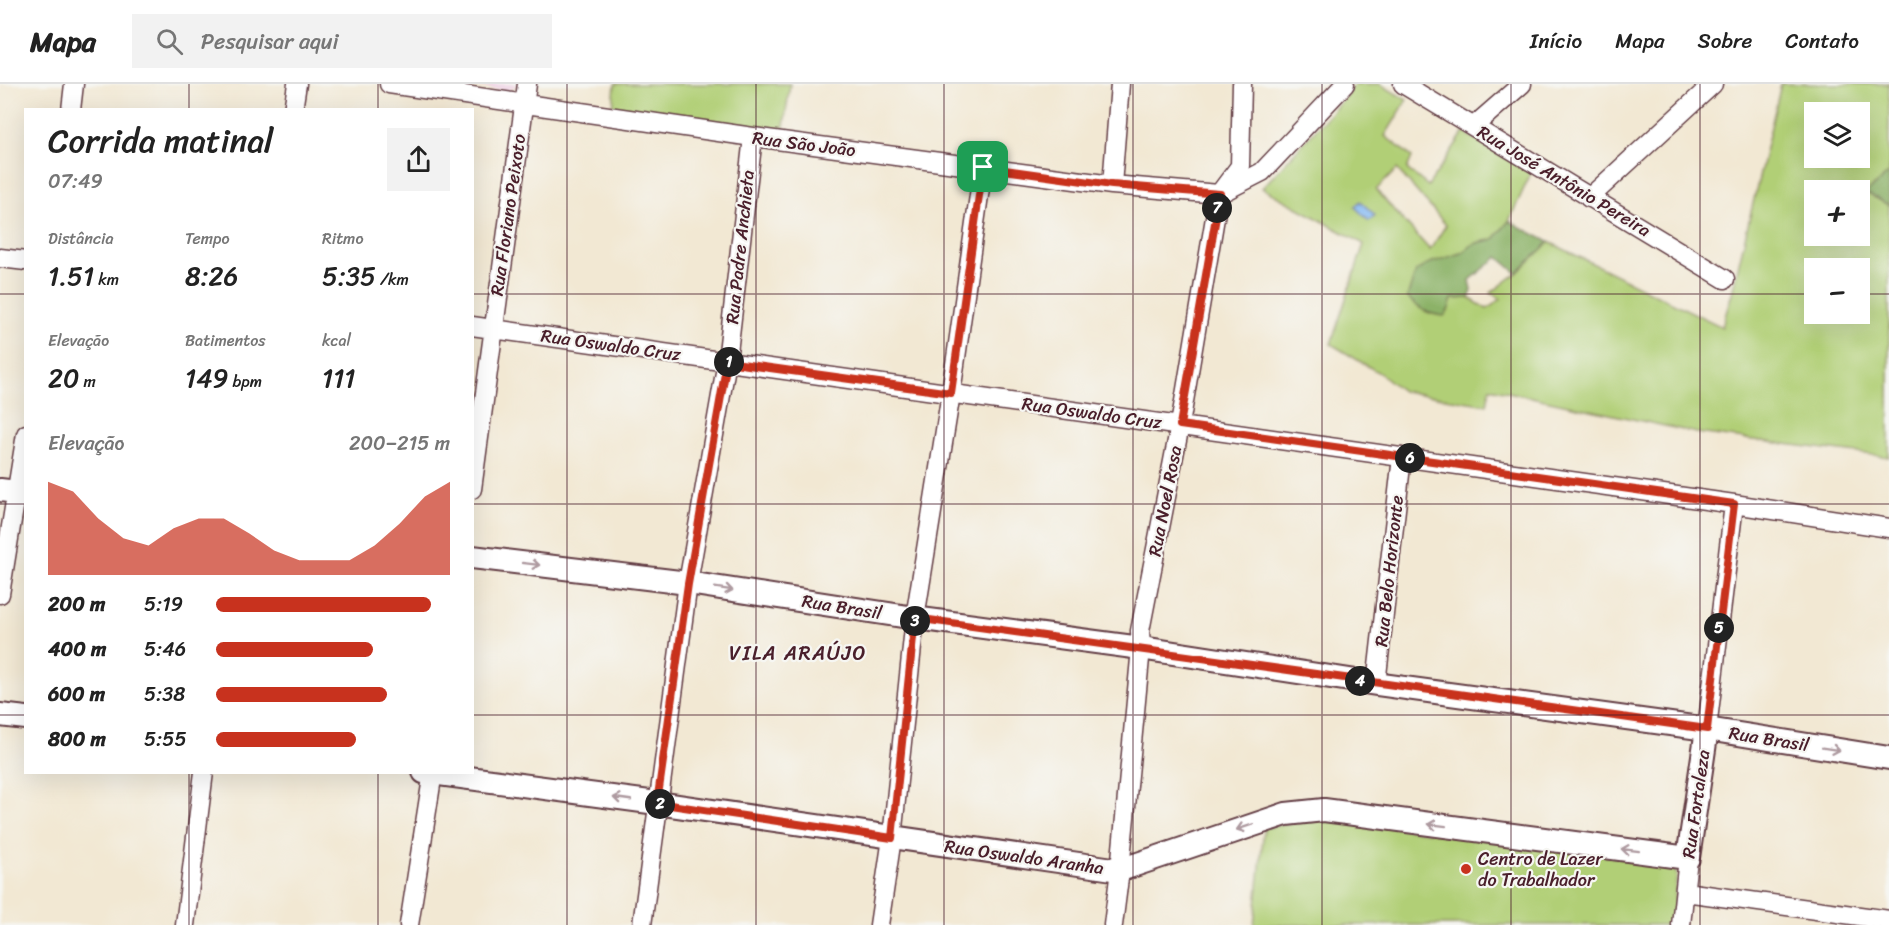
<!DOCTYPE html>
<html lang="pt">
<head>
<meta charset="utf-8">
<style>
  body { margin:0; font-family:Sriracha,sans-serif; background:#f2f2f2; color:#222; height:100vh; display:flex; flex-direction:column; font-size:22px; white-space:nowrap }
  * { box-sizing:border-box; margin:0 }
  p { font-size:20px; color:#767676 }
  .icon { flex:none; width:33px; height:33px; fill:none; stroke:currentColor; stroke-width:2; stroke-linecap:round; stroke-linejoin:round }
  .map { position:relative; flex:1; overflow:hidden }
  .sheet { position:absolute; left:24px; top:24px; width:450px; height:666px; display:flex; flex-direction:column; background:#fff; border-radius:0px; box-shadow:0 6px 24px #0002 }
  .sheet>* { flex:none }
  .buttons { position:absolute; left:1804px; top:18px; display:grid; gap:12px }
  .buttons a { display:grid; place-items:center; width:66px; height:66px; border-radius:0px; background:#fff; box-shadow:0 6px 24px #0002; font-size:30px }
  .pin { position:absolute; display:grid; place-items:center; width:51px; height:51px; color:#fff; margin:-26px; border-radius:12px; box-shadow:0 3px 9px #0006 }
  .km { position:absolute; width:30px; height:30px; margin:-15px; border-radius:50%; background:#222; color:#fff; font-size:16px; line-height:30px; text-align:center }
  .round { display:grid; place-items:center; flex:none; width:63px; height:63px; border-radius:0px; background:#f2f2f2 }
  .headline { display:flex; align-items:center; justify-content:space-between; height:102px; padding:0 24px }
  h1 { font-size:33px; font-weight:600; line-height:45px }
  .metrics { display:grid; grid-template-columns:repeat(3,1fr); gap:9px; height:102px; padding:6px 24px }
  .metrics div { display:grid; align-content:center }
  .metrics b { font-size:26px; font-weight:600 }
  .metrics small { font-size:16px; font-weight:400 }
  .metrics p { font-size:16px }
  .chart { height:168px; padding:12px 24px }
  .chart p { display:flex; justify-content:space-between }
  .chart svg { width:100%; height:108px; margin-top:6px; fill:#c8321e; opacity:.7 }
  ul { padding:0 24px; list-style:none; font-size:20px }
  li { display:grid; grid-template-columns:96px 72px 1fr; align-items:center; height:45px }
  li i { height:15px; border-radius:8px; background:#c8321e }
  header { display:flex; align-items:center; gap:36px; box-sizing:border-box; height:84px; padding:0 30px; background:#fff; border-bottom:2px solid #e0e0e0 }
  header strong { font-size:28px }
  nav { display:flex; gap:33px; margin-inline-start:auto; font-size:21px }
  .search { width:420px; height:54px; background:#f2f2f2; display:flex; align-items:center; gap:15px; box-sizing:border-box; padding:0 21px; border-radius:0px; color:#767676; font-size:22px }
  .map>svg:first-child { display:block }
  .built { fill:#efd0e5 }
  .green { fill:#b1cf76; stroke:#7e7750; stroke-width:1.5; fill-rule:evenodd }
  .forest { fill:#8cb267; stroke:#6b6849; stroke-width:1.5 }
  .water { fill:#85baf3; stroke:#686c8f; stroke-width:1.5 }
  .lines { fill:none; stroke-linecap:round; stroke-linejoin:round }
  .minor-casing { stroke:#633d44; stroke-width:21 }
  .tertiary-casing { stroke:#633d44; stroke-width:26 }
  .minor { stroke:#fff; stroke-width:18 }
  .tertiary { stroke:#fff; stroke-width:22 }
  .oneway { stroke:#ae9aa0 }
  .route-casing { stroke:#fff; stroke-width:12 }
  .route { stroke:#c8321e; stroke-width:8 }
  .grid { fill:none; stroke:#4a1f2b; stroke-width:1.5; stroke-opacity:0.55 }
  .poi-dot { fill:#c8321e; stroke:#f6f6f2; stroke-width:2 }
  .labels { text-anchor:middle; stroke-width:4.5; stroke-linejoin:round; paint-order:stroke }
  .street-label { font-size:18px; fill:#4a1f2b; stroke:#f6f6f2 }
  .poi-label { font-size:18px; fill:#4a1f2b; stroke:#f6f6f2; text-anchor:start }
  .neighbourhood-label { font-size:20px; letter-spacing:1.5px; fill:#4a1f2b; stroke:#f6f6f2 }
</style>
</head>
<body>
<header>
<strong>Mapa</strong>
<div class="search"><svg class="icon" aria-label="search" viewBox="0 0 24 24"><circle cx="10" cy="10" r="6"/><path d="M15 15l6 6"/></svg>Pesquisar aqui</div>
<nav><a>Início</a><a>Mapa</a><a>Sobre</a><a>Contato</a></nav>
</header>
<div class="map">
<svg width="1889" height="841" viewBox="0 0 1889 841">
  <rect width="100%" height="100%" fill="#f6f6f2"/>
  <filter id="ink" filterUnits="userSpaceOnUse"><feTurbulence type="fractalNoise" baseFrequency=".0167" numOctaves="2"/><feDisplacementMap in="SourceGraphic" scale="12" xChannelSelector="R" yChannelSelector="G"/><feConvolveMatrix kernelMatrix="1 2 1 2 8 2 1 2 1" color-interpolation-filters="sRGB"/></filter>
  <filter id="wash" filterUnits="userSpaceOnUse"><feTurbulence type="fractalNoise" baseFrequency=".008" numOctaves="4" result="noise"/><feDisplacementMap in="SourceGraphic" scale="24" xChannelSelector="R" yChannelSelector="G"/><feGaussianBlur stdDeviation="1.35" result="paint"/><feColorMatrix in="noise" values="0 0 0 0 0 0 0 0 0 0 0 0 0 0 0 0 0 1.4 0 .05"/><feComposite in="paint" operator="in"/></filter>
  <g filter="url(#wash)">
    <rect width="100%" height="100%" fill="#f2e8d3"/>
    <path class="built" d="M461 0H519L507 7Z"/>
    <path class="green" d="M615 0H790L783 49 613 23Z
      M1355 0H1380L1407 16 1385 52 1412 73 1407 85 1428 102 1464 48 1531 89 1509 137 1494 155 1473 160 1464 168 1430 179 1448 227 1452 215 1469 214 1487 225 1501 215 1491 209 1517 189 1549 158 1722 243 1732 209 1781 0H1889V89L1866 109 1889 121V373L1697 349 1490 304 1487 321 1402 307 1381 290 1331 260 1364 160 1262 104 1339 20ZM1815 28H1860V74H1815ZM1397 85 1446 141 1430 166 1376 106ZM1815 106H1860V152H1815ZM1815 184H1860V230H1815Z
      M1324 734 1668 780 1677 790 1672 841H1254L1264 744Z"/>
    <path class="forest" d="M1889 89V121L1866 109Z
      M1509 137 1549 158 1517 189 1498 173 1470 196 1472 207 1469 214 1452 215 1448 227 1444 232C1427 230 1419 225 1407 213L1416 187 1430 179 1464 168 1473 160 1494 155Z"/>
    <path class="water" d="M1360 117 1375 131 1369 137 1355 123Z"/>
  </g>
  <g filter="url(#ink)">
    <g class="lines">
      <defs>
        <path id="minor" d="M389 0 753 53 1112 101 1219 110 1262 88 1345 0
          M1403 0 1725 195
          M71 26 74 0
          M293 26 297 0
          M1474 42 1522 0
          M1112 101 1120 0
          M1589 114 1713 0
          M0 174 26 177
          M472 242 1734 420 1889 444
          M472 405 527 0
          M0 510 26 350
          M1376 600 1402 373
          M1707 645 1734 420
          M1685 808 1889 836
          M185 841 204 688
          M409 841 433 688
          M642 841 688 499 727 277 753 53
          M879 841 892 754 915 534 951 309 983 83
          M1113 841 1120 786 1141 564 1140 547 1180 341 1219 110 1240 82 1242 0
          M1681 841 1688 774"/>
        <path id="tertiary" d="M0 406 26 409
          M472 473 688 499 915 534 1141 564 1376 600 1707 645 1889 674
          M0 631 26 634
          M424 688 657 719 1120 786 1286 730 1324 726 1688 774 1707 645"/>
      </defs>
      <use href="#minor" class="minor-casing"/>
      <use href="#tertiary" class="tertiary-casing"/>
      <use href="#minor" class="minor"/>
      <use href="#tertiary" class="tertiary"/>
    </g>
    <defs><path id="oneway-shaft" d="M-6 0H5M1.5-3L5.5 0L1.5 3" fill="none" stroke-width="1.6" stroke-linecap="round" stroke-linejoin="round" transform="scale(1.5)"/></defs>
    <g class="oneway">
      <use href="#oneway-shaft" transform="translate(531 480) rotate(7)"/>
      <use href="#oneway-shaft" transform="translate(724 505) rotate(9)"/>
      <use href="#oneway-shaft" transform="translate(1831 665) rotate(9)"/>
      <use href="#oneway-shaft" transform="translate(622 715) rotate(-172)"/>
      <use href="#oneway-shaft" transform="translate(1437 741) rotate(-173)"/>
      <use href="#oneway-shaft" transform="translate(1245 743) rotate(162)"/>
      <use href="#oneway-shaft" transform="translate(1630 766) rotate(-173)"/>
    </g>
  </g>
  <g class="lines" filter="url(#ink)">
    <defs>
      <path id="route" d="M983 83 1112 101 1220 110 1180 341 1734 420 1707 645C1443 609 1179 569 915 534L892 754 657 719 688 500 727 278 951 309Z"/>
    </defs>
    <use href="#route" class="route-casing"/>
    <use href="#route" class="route"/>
  </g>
  <path class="grid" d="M189 0V26M378 0V26M567 0V841M756 0V841M944 0V841M1133 0V841M1322 0V841M1511 0V841M1700 0V841M0 210H26M472 210H1815M1860 210H1889M0 420H26M472 420H1889M0 631H26M472 631H1889M189 688V841M378 688V841"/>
  <circle class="poi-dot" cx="1466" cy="785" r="6"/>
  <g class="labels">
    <g class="street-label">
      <text transform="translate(804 60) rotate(7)" y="6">Rua São João</text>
      <text transform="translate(1564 97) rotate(31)" y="6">Rua José Antônio Pereira</text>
      <text transform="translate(508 131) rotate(-82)" y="6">Rua Floriano Peixoto</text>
      <text transform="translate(740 163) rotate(-84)" y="6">Rua Padre Anchieta</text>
      <text transform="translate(611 261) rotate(8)" y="6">Rua Oswaldo Cruz</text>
      <text transform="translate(1092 329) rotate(8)" y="6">Rua Oswaldo Cruz</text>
      <text transform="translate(1165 417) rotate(-79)" y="6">Rua Noel Rosa</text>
      <text transform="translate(1389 487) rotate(-84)" y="6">Rua Belo Horizonte</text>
      <text transform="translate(842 523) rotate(9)" y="6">Rua Brasil</text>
      <text transform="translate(1769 655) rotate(9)" y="6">Rua Brasil</text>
      <text transform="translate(1696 720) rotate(-82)" y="6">Rua Fortaleza</text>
      <text transform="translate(1024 773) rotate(8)" y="6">Rua Oswaldo Aranha</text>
    </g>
    <g class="poi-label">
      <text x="1478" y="781">Centro de Lazer<tspan x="1478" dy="21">do Trabalhador</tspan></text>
    </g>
    <g class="neighbourhood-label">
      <text x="798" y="576">VILA ARAÚJO</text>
    </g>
  </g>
</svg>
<div class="buttons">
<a><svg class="icon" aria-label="layers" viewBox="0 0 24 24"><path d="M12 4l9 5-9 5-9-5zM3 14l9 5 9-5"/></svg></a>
<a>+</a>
<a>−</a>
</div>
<div class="pin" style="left:983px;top:83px;background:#1e9e55"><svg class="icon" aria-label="arrive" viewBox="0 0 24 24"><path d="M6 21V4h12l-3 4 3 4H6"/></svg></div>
<b class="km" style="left:729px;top:278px">1</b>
<b class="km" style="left:660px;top:720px">2</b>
<b class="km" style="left:915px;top:537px">3</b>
<b class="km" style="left:1360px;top:597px">4</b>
<b class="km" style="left:1719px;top:544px">5</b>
<b class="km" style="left:1410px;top:374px">6</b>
<b class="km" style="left:1217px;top:124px">7</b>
<section class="sheet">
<div class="headline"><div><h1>Corrida matinal</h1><p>07:49</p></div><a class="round"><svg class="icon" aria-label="share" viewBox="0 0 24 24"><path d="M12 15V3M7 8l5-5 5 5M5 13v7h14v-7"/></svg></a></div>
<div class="metrics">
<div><p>Distância</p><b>1.51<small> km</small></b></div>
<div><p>Tempo</p><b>8:26</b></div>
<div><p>Ritmo</p><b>5:35<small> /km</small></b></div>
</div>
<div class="metrics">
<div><p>Elevação</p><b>20<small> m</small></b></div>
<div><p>Batimentos</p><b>149<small> bpm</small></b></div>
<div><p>kcal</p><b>111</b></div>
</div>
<div class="chart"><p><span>Elevação</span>200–215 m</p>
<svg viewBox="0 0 160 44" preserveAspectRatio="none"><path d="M0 44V6L10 10L20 21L30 29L40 32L50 25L60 21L70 21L80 27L90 34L100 38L110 38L120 38L130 32L140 23L150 12L160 6V44z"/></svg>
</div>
<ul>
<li><b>200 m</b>5:19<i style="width:92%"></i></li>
<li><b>400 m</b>5:46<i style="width:67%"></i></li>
<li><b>600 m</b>5:38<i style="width:73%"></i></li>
<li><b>800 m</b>5:55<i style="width:60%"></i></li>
</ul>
</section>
</div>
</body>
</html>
